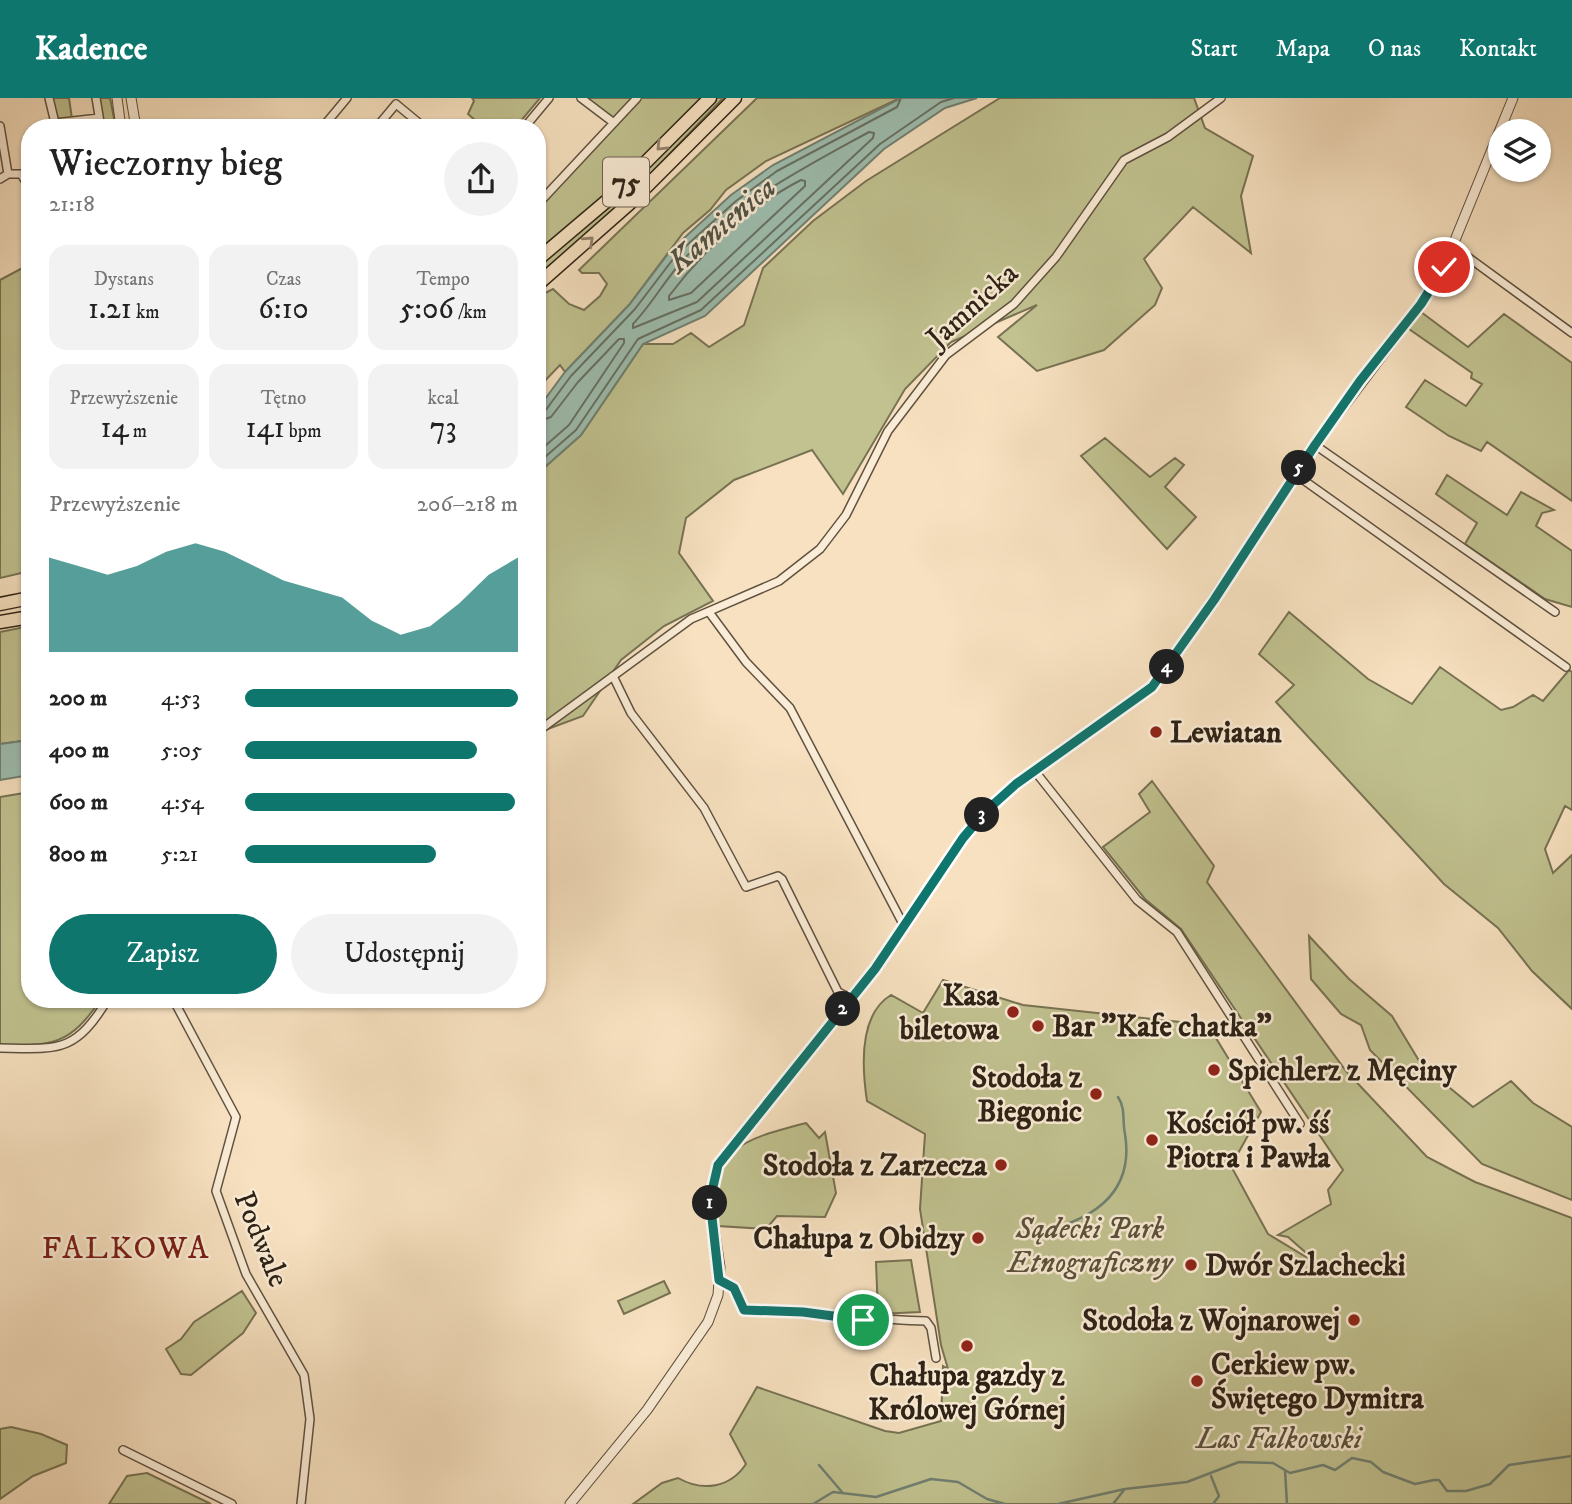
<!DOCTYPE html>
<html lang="pl">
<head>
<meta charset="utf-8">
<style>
  body { margin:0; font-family:"IM FELL DW Pica",serif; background:#f2f2f2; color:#222; height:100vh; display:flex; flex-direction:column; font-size:26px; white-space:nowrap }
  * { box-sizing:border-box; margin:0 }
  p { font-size:23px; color:#767676 }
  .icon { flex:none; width:38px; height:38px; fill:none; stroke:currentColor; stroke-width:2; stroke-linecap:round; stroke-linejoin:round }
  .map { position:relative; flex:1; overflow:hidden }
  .details { position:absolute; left:21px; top:21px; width:525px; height:889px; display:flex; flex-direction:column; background:#fff; border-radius:28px; box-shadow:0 2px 5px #0004 }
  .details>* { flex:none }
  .controls { position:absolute; left:1488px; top:21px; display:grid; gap:14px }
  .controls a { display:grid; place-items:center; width:63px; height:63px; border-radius:50%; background:#fff; box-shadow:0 2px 5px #0004; font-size:35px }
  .pin { position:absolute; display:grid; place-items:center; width:60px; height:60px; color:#fff; margin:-30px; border:4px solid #fff; border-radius:50%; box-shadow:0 2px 7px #0007 }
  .km { position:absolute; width:35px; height:35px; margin:-18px; border-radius:50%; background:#222; color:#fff; font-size:19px; line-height:35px; text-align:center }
  .round { display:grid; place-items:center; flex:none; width:74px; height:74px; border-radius:37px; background:#f2f2f2 }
  .headline { display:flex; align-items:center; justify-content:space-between; height:119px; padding:0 28px }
  h1 { font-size:38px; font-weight:600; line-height:52px }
  .metrics { display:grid; grid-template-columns:repeat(3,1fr); gap:10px; height:119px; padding:7px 28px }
  .metrics div { display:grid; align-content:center; border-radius:18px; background:#f2f2f2; text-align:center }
  .metrics b { font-size:30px; font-weight:600 }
  .metrics small { font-size:19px; font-weight:400 }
  .metrics p { font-size:19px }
  .chart { height:196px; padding:14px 28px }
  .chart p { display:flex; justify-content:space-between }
  .chart svg { width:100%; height:126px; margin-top:7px; fill:#0f766e; opacity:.7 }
  .primary-button { display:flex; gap:14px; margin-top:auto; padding:14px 28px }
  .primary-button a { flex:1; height:80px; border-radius:42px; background:#0f766e; color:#fff; font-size:28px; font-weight:600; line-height:80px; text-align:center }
  .primary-button a+a { background:#f2f2f2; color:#222 }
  ul { padding:0 28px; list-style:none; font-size:23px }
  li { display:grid; grid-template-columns:112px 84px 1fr; align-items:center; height:52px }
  li i { height:18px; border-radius:9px; background:#0f766e }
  header { display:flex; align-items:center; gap:42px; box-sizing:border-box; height:98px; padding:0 35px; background:#0f766e; color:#fff }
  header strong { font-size:33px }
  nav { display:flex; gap:38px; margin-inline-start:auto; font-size:24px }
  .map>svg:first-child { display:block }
  .green { fill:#c1c290; stroke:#777253; stroke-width:2 }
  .water { fill:#9dbeb0; stroke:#708072; stroke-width:2 }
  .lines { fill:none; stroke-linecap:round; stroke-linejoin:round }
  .shore { stroke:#657063; stroke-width:2 }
  .stream { stroke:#708072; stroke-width:2.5 }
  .minor-casing { stroke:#605240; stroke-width:10 }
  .tertiary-casing { stroke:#605240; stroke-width:11 }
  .primary-casing { stroke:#2d2216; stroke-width:15 }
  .minor { stroke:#faecd6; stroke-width:7 }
  .tertiary { stroke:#faecd6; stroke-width:9 }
  .primary { stroke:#f7e1c0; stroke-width:12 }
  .oneway { stroke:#92826b }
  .route-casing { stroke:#fff; stroke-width:14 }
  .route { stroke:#0f766e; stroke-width:9 }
  .poi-dot { fill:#8f2418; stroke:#faecd6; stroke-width:2.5 }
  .labels { text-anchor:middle; stroke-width:5; stroke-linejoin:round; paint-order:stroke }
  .shield { fill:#faecd6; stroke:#6a5f50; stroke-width:2 }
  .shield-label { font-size:28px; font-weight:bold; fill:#2d2216 }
  .street-label { font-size:30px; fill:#2d2216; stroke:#faecd6 }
  .poi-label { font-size:30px; font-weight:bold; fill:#2d2216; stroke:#faecd6; text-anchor:start }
  .park-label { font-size:30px; font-style:italic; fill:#59523b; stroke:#faecd6 }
  .water-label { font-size:32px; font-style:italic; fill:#4f5144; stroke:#faecd6 }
  .neighbourhood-label { font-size:32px; letter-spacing:2px; fill:#7a1f14; stroke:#faecd6 }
</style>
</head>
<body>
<header>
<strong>Kadence</strong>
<nav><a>Start</a><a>Mapa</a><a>O nas</a><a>Kontakt</a></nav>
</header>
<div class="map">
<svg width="1572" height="1406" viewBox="0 0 1572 1406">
  <rect width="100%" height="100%" fill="#f7e1c0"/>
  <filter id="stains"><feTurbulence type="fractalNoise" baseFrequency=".00286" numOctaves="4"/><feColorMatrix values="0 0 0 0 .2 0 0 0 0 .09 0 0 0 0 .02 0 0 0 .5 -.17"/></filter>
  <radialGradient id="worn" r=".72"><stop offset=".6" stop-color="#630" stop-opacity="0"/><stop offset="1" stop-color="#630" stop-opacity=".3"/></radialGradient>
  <path class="green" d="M51 0H69L72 21 60 23 55 21Z
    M98 0H110L116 30H104Z
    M472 0H540L515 30H484L468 16 474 3Z
    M581 0H710L537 159V105L614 25Z
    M716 0H723L633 94 537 179V168L631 85Z
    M757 0H900L766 63 726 92 710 112 683 135 629 207 565 274 560 267 537 291V199L553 191 569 206 584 212 600 198 607 186 599 175H582L579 172Z
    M1000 0H1194L1205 30 1253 58 1241 98 1251 155 1193 109 1144 161 1162 190 1155 207 1104 252 1037 273 998 239 1037 207 951 244 905 291 843 396 812 352 734 382 686 420 679 455 713 503 664 528 621 562 583 618 537 635V376L581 337 643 246H673L691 235 709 249 744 227 763 170 813 123 866 83Z
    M30 166V473L0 480V182Z
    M1421 214 1468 249 1504 216 1572 265V403L1487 344 1481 353 1449 338 1406 309 1425 282 1466 308 1482 286 1471 280 1472 275 1409 231Z
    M1105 340 1150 379 1175 360 1184 367 1165 389 1196 419 1167 451 1081 358Z
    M1447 377 1507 417 1521 394 1554 412 1542 415 1536 428 1572 453V509L1545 501 1465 446 1477 425 1436 396Z
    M1289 514 1368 581 1412 606 1440 569 1501 612 1513 609 1533 597 1543 603 1569 572 1572 574V712L1565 708 1545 751 1553 775 1572 757V911L1532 873 1498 830 1444 786 1276 604 1294 587 1259 556Z
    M30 528V642L0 646V534Z
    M1152 683 1214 768 1207 784 1346 973 1427 1059 1475 1084 1572 1120V1406H633L662 1385 678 1380C703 1394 730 1390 746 1366L730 1336 757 1289 885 1333 899 1335 941 1323 943 1268 948 1271 941 1247 920 1111 925 1036 867 1003C862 970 858 917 891 897L923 915 943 882 1023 907 1208 927 1261 1014 1231 1068 1268 1136 1321 1168 1288 1139 1278 1137 1331 1106 1328 1092 1343 1072 1181 831 1145 801 1103 749 1150 714 1139 696Z
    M30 694V901H101C70 947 53 948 0 947V699Z
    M1309 838 1349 881 1392 918 1421 966 1473 1009 1511 983 1533 1005 1572 1029V1102L1482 1066 1370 952 1361 927 1341 916 1311 881Z
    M806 1025 819 1040 825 1034 836 1095 825 1119 777 1118 766 1131 718 1128C704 1051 744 1041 806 1025Z
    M911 1162 920 1214 878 1216 876 1164Z
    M664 1183 670 1195 624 1216 618 1203Z
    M242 1193 256 1215 243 1235 191 1277 181 1276 166 1251 181 1241 194 1224Z
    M11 1329 41 1336 67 1347 66 1365 33 1378 0 1401V1331Z
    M147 1375 211 1406H109L127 1378Z"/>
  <path class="water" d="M901 0H977L945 10 884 51 705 218 643 246 581 337 537 376V312L565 274 629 207 671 152 731 97 773 67Z
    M30 642V677L0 682V646Z"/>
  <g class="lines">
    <path class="shore" d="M869 34 874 35 873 40 697 204 633 230V226C652 206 665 182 683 162 738 103 800 72 869 34Z
      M801 82 805 83V88L691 195 669 202V198C703 153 750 108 801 82Z
      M537 315 545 313 571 278 635 211 677 156 736 103 777 73 897 9 901 0
      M537 324 551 319 578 284 619 241H624V245L569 327 537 355
      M537 366 576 332 638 241 701 212 880 46 941 4 954 0"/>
    <path class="stream" d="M1034 1135C1090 1124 1135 1098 1125 1036 1122 1023 1126 1011 1118 999
      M819 1367 842 1394
      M1285 1372 1287 1406
      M1211 1378 1219 1398 1213 1406
      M1435 1382H1439L1447 1393H1466L1490 1386 1509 1367 1572 1358
      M813 1406 833 1394 876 1399 931 1381 958 1384 987 1401 1005 1406
      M1058 1406 1125 1391 1187 1384 1239 1364 1273 1365 1290 1375 1323 1367 1335 1372 1352 1360 1371 1364 1383 1374 1415 1386 1434 1382
      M1113 1406 1124 1392"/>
    <defs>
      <path id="minor" d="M49 0 55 25 99 20
        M96 0 101 30
        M581 0 614 25
        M0 28 8 76 0 81
        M322 30 347 0
        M376 30 396 6 425 30
        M524 30 549 0
        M8 76H21L30 90
        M537 107 637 0
        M1454 149 1572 235
        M1315 347 1555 514
        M1295 376 1566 569
        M709 514 746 564 790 610 903 826
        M613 578 631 615 704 710 746 789 778 778 782 781 838 894 852 901
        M537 634 691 521 779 483 820 451 846 417 888 333 946 257 1014 206 1056 159 1124 62 1168 39 1221 0
        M1034 672 1137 802 1177 834 1300 1026
        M173 901 236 1019 216 1093 246 1176 304 1277 310 1321 301 1406
        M0 950C60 951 75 955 108 901
        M719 1182 734 1190 744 1212C805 1213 865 1221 926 1223L931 1230 936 1260
        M123 1352 232 1406"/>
      <path id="tertiary" d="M117 0 121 30
        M131 0 136 30
        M570 1406 647 1312 708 1224 718 1197 720 1169 710 1102 718 1067 875 871 963 740 985 714 1016 686 1152 589 1174 560 1315 347 1421 206 1444 169 1513 0"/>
      <path id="primary" d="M537 162 609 101 710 0
        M537 187 630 105 735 0
        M0 506 30 500
        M0 524 30 519"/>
    </defs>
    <use href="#minor" class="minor-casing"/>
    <use href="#tertiary" class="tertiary-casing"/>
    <use href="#primary" class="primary-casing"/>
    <use href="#minor" class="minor"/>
    <use href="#tertiary" class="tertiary"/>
    <use href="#primary" class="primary"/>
  </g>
  <defs><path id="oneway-chevron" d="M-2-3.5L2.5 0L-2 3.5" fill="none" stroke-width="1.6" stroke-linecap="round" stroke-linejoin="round" transform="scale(1.75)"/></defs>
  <g class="oneway">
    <use href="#oneway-chevron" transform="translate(661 48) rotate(135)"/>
    <use href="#oneway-chevron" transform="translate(589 143) rotate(-43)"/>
  </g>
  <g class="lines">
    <defs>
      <path id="route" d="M863 1222 803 1214 744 1212 734 1190 719 1182 710 1102 718 1067 875 871 963 740 985 714 1016 686 1152 589 1214 502 1315 347 1360 283 1421 206 1444 169"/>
    </defs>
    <use href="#route" class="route-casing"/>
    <use href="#route" class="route"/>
  </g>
  <g class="poi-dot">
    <circle cx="1156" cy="634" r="7"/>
    <circle cx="1013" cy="914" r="7"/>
    <circle cx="1038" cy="928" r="7"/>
    <circle cx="1214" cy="972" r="7"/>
    <circle cx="1096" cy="996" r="7"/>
    <circle cx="1152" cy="1042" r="7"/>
    <circle cx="1001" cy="1067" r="7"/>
    <circle cx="978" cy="1140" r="7"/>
    <circle cx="1191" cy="1167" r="7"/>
    <circle cx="1354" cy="1222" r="7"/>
    <circle cx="967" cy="1248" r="7"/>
    <circle cx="1197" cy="1283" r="7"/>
  </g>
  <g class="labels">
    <rect class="shield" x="603" y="59.5" width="46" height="49" rx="5"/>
    <g class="shield-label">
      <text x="626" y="94">75</text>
    </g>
    <g class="street-label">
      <text transform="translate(972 207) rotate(-42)" y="10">Jamnicka</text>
      <text transform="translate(262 1141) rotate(68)" y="10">Podwale</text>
    </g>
    <g class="poi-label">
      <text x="1170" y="644">Lewiatan</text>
      <text x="999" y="907" text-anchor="end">Kasa<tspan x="999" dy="34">biletowa</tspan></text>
      <text x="1052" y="938">Bar "Kafe chatka"</text>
      <text x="1228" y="982">Spichlerz z Męciny</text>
      <text x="1082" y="989" text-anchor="end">Stodoła z<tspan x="1082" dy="34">Biegonic</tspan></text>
      <text x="1166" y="1035">Kościół pw. śś<tspan x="1166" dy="34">Piotra i Pawła</tspan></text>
      <text x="987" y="1077" text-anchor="end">Stodoła z Zarzecza</text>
      <text x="964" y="1150" text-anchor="end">Chałupa z Obidzy</text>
      <text x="1205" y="1177">Dwór Szlachecki</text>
      <text x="1340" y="1232" text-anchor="end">Stodoła z Wojnarowej</text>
      <text x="1211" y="1276">Cerkiew pw.<tspan x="1211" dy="34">Świętego Dymitra</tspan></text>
      <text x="967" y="1287" text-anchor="middle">Chałupa gazdy z<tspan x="967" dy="34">Królowej Górnej</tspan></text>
    </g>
    <g class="park-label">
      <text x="1090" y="1140">Sądecki Park<tspan x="1090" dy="34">Etnograficzny</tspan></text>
      <text x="1279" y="1350">Las Falkowski</text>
    </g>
    <g class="water-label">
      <text transform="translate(721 126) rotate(-40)" y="11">Kamienica</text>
    </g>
    <g class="neighbourhood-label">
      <text x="126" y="1160">FALKOWA</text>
    </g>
  </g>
  <rect width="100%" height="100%" filter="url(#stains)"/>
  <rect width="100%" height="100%" fill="url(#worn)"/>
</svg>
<div class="controls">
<a><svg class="icon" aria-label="layers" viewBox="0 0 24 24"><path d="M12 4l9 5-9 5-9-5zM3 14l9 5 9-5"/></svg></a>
</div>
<div class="pin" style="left:863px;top:1222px;background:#1e9e55"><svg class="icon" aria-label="arrive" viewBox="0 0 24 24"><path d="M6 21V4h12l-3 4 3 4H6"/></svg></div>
<div class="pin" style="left:1444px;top:169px;background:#d93025"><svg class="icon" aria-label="check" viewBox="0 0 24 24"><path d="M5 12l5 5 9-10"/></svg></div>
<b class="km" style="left:710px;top:1105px">1</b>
<b class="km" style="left:843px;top:911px">2</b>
<b class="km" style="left:982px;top:717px">3</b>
<b class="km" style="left:1167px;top:569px">4</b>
<b class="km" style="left:1299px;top:370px">5</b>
<section class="details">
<div class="headline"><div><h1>Wieczorny bieg</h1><p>21:18</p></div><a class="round"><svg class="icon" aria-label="share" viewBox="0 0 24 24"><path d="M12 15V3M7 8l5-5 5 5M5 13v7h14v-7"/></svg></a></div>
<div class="metrics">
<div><p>Dystans</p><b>1.21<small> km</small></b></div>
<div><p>Czas</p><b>6:10</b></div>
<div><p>Tempo</p><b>5:06<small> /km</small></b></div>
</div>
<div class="metrics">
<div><p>Przewyższenie</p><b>14<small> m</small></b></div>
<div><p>Tętno</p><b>141<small> bpm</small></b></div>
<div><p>kcal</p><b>73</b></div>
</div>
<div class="chart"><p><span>Przewyższenie</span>206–218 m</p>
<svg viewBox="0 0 160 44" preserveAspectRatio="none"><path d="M0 44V11L10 14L20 17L30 14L40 9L50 6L60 9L70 14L80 19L90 22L100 25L110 33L120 38L130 35L140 27L150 17L160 11V44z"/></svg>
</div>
<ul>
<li><b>200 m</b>4:53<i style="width:100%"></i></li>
<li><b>400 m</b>5:05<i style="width:85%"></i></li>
<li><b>600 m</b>4:54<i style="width:99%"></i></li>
<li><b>800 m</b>5:21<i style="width:70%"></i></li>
</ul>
<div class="primary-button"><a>Zapisz</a><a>Udostępnij</a></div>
</section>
</div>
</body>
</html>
